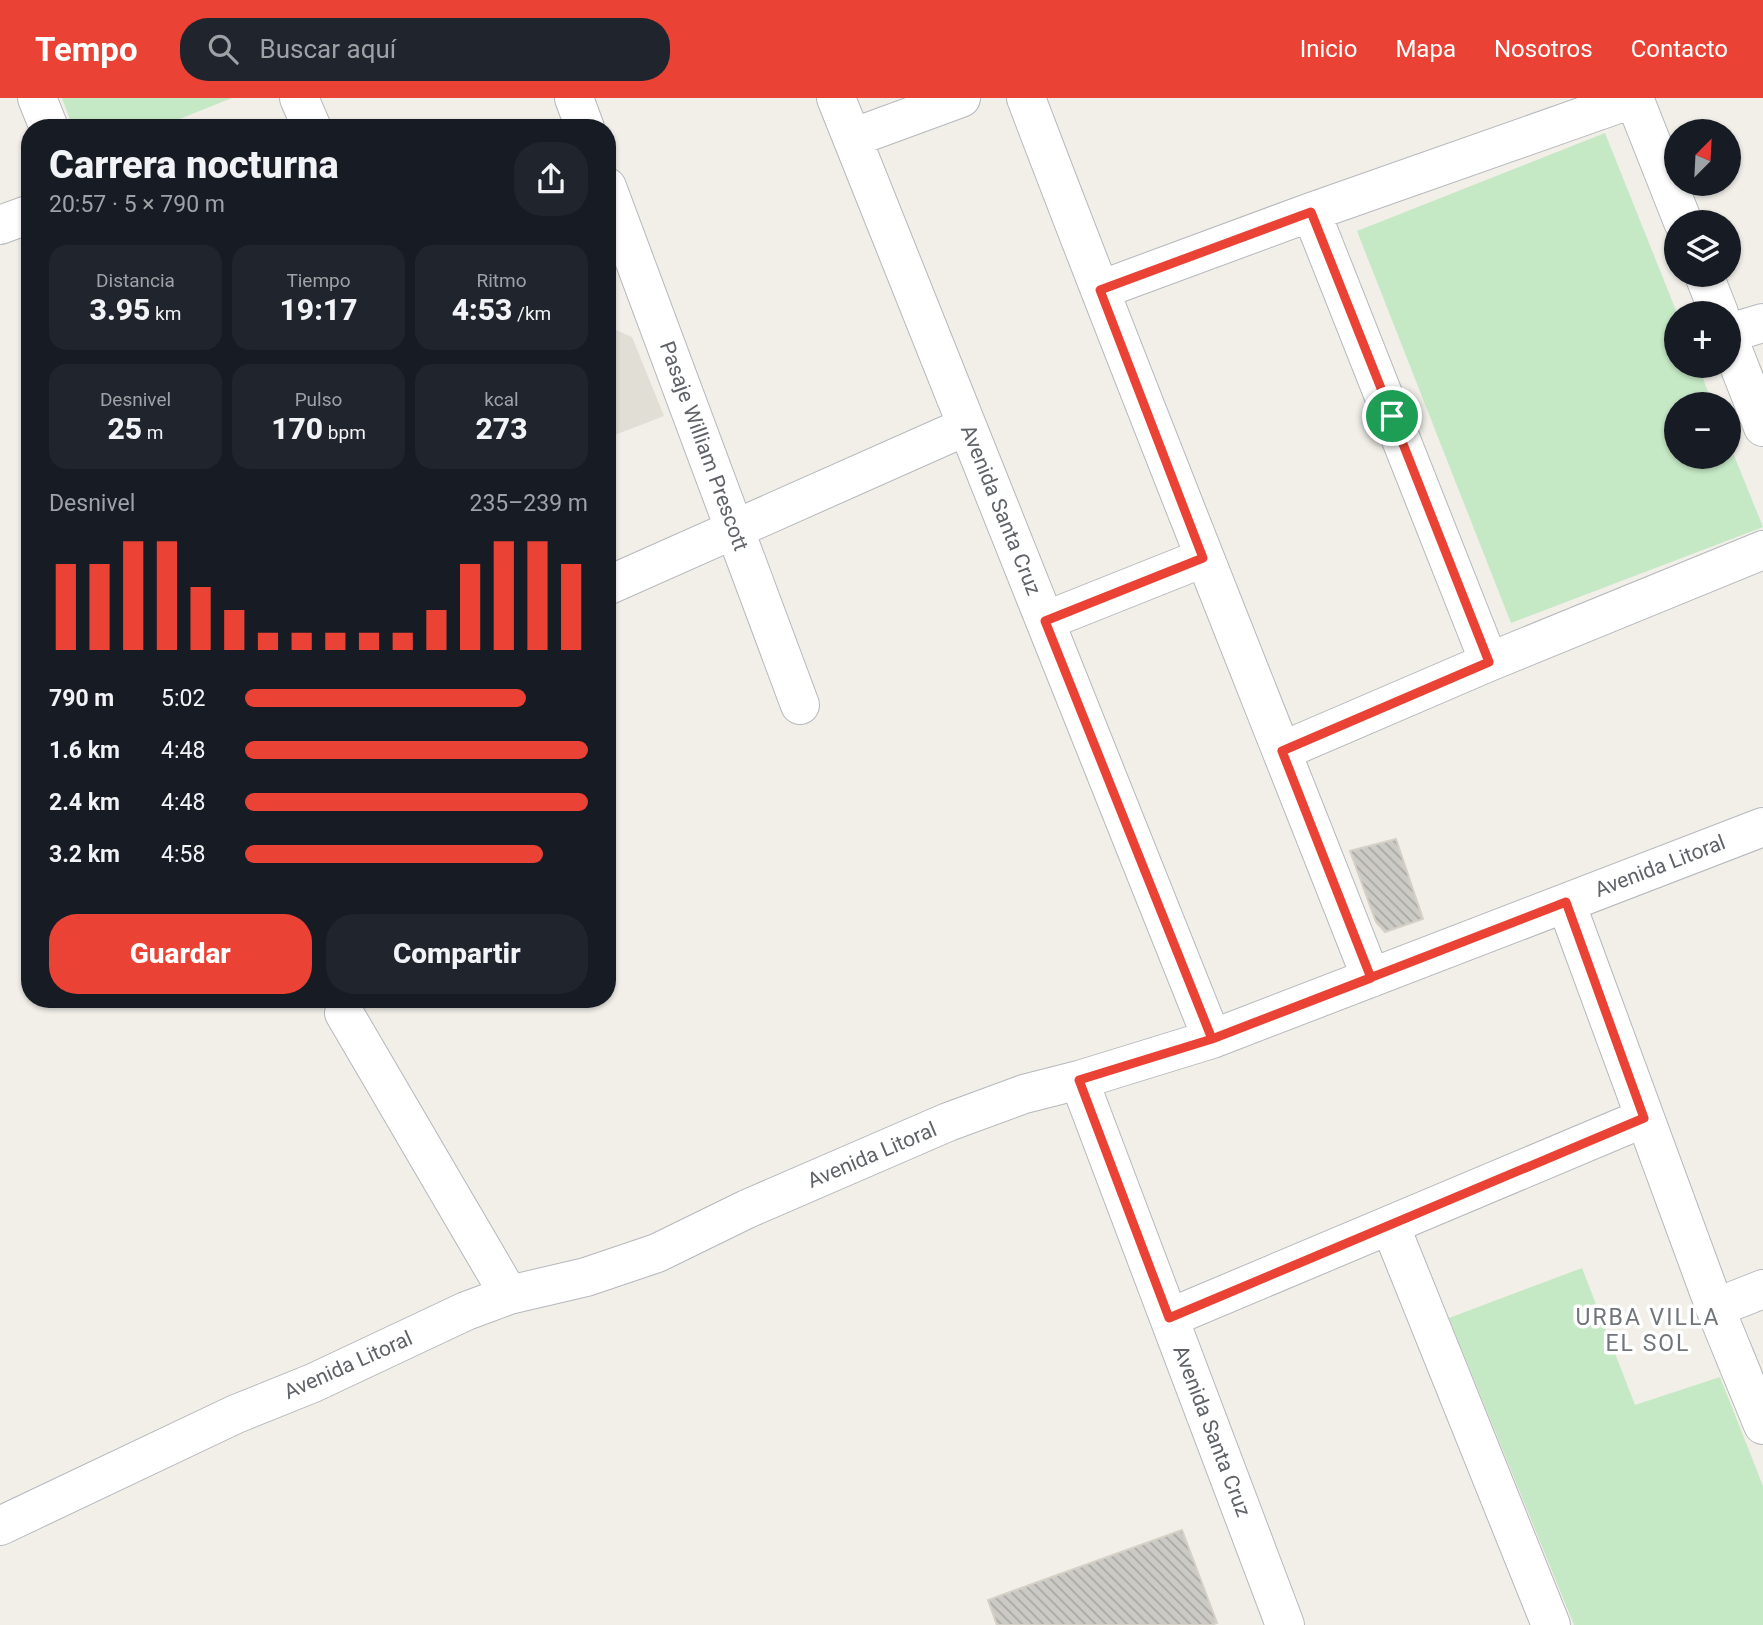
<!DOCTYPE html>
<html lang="es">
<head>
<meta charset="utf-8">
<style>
  body { margin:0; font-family:Roboto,sans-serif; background:#20242c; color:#f1f3f6; height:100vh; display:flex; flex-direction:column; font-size:26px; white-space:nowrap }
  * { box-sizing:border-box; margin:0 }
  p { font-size:23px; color:#9ea1a6 }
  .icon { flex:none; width:38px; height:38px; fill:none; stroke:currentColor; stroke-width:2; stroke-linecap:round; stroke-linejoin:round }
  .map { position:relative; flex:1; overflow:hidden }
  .sheet { position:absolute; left:21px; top:21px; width:595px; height:889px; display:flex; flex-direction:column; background:#171b24; border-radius:28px; box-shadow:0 2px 5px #0004 }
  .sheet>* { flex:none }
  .needle { width:46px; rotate:24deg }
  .fabs { position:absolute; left:1664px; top:21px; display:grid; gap:14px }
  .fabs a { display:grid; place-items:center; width:77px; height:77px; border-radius:50%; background:#171b24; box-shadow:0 2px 5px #0004; font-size:35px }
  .pin { position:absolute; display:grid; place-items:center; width:60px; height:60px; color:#fff; margin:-30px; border:4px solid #fff; border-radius:50%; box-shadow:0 2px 7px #0007 }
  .round { display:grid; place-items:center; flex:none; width:74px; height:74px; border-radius:28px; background:#20242c }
  .overview { display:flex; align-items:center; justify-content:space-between; height:119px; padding:0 28px }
  h1 { font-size:38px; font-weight:800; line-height:52px }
  .metrics { display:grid; grid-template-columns:repeat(3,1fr); gap:10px; height:119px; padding:7px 28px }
  .metrics div { display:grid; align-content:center; border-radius:18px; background:#20242c; text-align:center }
  .metrics b { font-size:30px; font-weight:800 }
  .metrics small { font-size:19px; font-weight:400 }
  .metrics p { font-size:19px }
  .chart { height:196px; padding:14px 28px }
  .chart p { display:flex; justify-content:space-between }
  .chart svg { width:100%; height:126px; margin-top:7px; stroke:#ea4335; stroke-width:6 }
  .action { display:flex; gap:14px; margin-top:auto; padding:14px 28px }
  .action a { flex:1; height:80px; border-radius:28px; background:#ea4335; color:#fff; font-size:28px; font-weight:800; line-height:80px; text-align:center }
  .action a+a { background:#20242c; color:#f1f3f6 }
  ul { padding:0 28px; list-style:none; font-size:23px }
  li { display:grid; grid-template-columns:112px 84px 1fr; align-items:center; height:52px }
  li i { height:18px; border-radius:9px; background:#ea4335 }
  header { display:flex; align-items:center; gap:42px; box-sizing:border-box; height:98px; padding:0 35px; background:#ea4335; color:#fff }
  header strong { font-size:33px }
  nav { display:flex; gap:38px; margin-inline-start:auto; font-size:24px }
  .search { width:490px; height:63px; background:#20242c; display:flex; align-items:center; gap:18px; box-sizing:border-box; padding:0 24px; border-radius:28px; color:#9ea1a6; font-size:26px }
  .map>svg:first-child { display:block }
  .education { fill:#e1ded6 }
  .park { fill:#c5e8c5 }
  .building { fill:url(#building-back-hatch); stroke:#d6d1c6; stroke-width:2 }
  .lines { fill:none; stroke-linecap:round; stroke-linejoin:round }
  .minor-casing { stroke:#b5b8bc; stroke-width:40 }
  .minor { stroke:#fff; stroke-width:38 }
  .route-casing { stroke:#fff; stroke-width:14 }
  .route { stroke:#ea4335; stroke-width:9 }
  .labels { text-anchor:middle; stroke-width:7; stroke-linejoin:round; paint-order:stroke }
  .street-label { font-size:21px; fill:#5f6368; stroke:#fff }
  .neighbourhood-label { font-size:23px; letter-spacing:2px; fill:#70757a; stroke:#fff }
</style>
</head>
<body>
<header>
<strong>Tempo</strong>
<div class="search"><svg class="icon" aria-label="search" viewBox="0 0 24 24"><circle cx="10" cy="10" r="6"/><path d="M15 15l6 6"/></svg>Buscar aquí</div>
<nav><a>Inicio</a><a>Mapa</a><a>Nosotros</a><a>Contacto</a></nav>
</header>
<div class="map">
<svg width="1763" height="1527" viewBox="0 0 1763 1527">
  <defs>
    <pattern id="building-back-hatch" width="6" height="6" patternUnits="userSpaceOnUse" patternTransform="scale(1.75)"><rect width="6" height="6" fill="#cccac5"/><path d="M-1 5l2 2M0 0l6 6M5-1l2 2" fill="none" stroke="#a9a8a4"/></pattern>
  </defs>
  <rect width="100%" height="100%" fill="#f1efe8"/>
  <path class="education" d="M607 228 632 239 664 318 607 340Z"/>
  <path class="park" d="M62 0H232L157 30H73Z
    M1605 35 1677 215 1676 268H1698L1713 306H1676V359H1729V345L1763 429 1511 525 1357 133Z
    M1582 1170 1635 1307 1720 1279 1763 1388V1527H1574L1449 1220Z"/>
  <path class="building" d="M1396 741 1423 821 1385 834 1376 824 1350 753Z
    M1182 1432 1217 1525 1211 1527H997L988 1502Z"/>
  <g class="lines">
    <defs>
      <path id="minor" d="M37 0 49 30
        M299 0 312 30
        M574 0 585 30
        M836 0 1212 941
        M1026 0C1138 295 1256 587 1371 880
        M1634 0 1683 124
        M852 40 961 0
        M607 89 800 607
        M1311 114 1489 564
        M0 127 30 116
        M1704 177 1719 215
        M1100 192 1311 114 1635 0
        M1729 235 1763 225
        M1729 242 1763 329
        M607 488 967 328
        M1045 523 1203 460
        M1282 653 1489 564 1763 452
        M1566 805 1715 1210 1763 1327
        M344 915 509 1197
        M1079 982 1285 1527
        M1390 1127 1551 1527
        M1715 1210 1763 1191
        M1169 1220 1644 1020
        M0 1428 236 1316 313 1285 466 1213 509 1197 586 1179 657 1155 747 1111 948 1024 1024 996 1079 982 1212 941 1763 729"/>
    </defs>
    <use href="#minor" class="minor-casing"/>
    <use href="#minor" class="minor"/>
  </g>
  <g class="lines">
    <defs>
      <path id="route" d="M1392 318 1489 564 1282 653 1371 880 1212 941 1079 982 1169 1220 1644 1020 1566 804C1448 850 1330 896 1212 941L1045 523 1203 460 1100 192 1311 114 1392 318"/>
    </defs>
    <use href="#route" class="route-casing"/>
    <use href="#route" class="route"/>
  </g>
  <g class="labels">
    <g class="street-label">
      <text transform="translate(704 348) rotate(70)" y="7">Pasaje William Prescott</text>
      <text transform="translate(1001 412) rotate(68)" y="7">Avenida Santa Cruz</text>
      <text transform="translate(1660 768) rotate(-21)" y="7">Avenida Litoral</text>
      <text transform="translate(872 1057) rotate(-23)" y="7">Avenida Litoral</text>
      <text transform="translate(348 1267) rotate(-24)" y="7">Avenida Litoral</text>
      <text transform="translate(1212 1333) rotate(69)" y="7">Avenida Santa Cruz</text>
    </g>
    <g class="neighbourhood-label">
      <text x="1648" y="1227">URBA VILLA<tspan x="1648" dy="26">EL SOL</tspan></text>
    </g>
  </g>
</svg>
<div class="fabs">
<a><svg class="needle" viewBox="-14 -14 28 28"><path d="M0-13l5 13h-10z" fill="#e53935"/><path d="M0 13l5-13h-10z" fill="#9ea1a6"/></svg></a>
<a><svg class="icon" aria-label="layers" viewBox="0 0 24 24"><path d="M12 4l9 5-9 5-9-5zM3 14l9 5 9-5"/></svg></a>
<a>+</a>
<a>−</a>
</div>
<div class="pin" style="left:1392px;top:318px;background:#1e9e55"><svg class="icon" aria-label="arrive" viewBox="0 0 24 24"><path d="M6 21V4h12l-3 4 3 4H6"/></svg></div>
<section class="sheet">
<div class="overview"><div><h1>Carrera nocturna</h1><p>20:57 · 5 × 790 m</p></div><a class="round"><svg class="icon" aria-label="share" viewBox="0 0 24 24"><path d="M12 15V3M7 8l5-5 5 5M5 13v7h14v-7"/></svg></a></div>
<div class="metrics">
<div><p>Distancia</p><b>3.95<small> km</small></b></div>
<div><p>Tiempo</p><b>19:17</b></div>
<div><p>Ritmo</p><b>4:53<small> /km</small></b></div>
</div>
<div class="metrics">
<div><p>Desnivel</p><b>25<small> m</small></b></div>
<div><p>Pulso</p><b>170<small> bpm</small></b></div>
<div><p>kcal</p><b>273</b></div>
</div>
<div class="chart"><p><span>Desnivel</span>235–239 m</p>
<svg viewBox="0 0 160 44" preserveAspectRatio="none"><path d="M5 44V14M15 44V14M25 44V6M35 44V6M45 44V22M55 44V30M65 44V38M75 44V38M85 44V38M95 44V38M105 44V38M115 44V30M125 44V14M135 44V6M145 44V6M155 44V14"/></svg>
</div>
<ul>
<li><b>790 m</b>5:02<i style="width:82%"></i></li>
<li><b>1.6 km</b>4:48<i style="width:100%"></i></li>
<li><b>2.4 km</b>4:48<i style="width:100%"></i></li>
<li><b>3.2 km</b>4:58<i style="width:87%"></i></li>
</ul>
<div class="action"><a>Guardar</a><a>Compartir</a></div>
</section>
</div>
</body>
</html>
